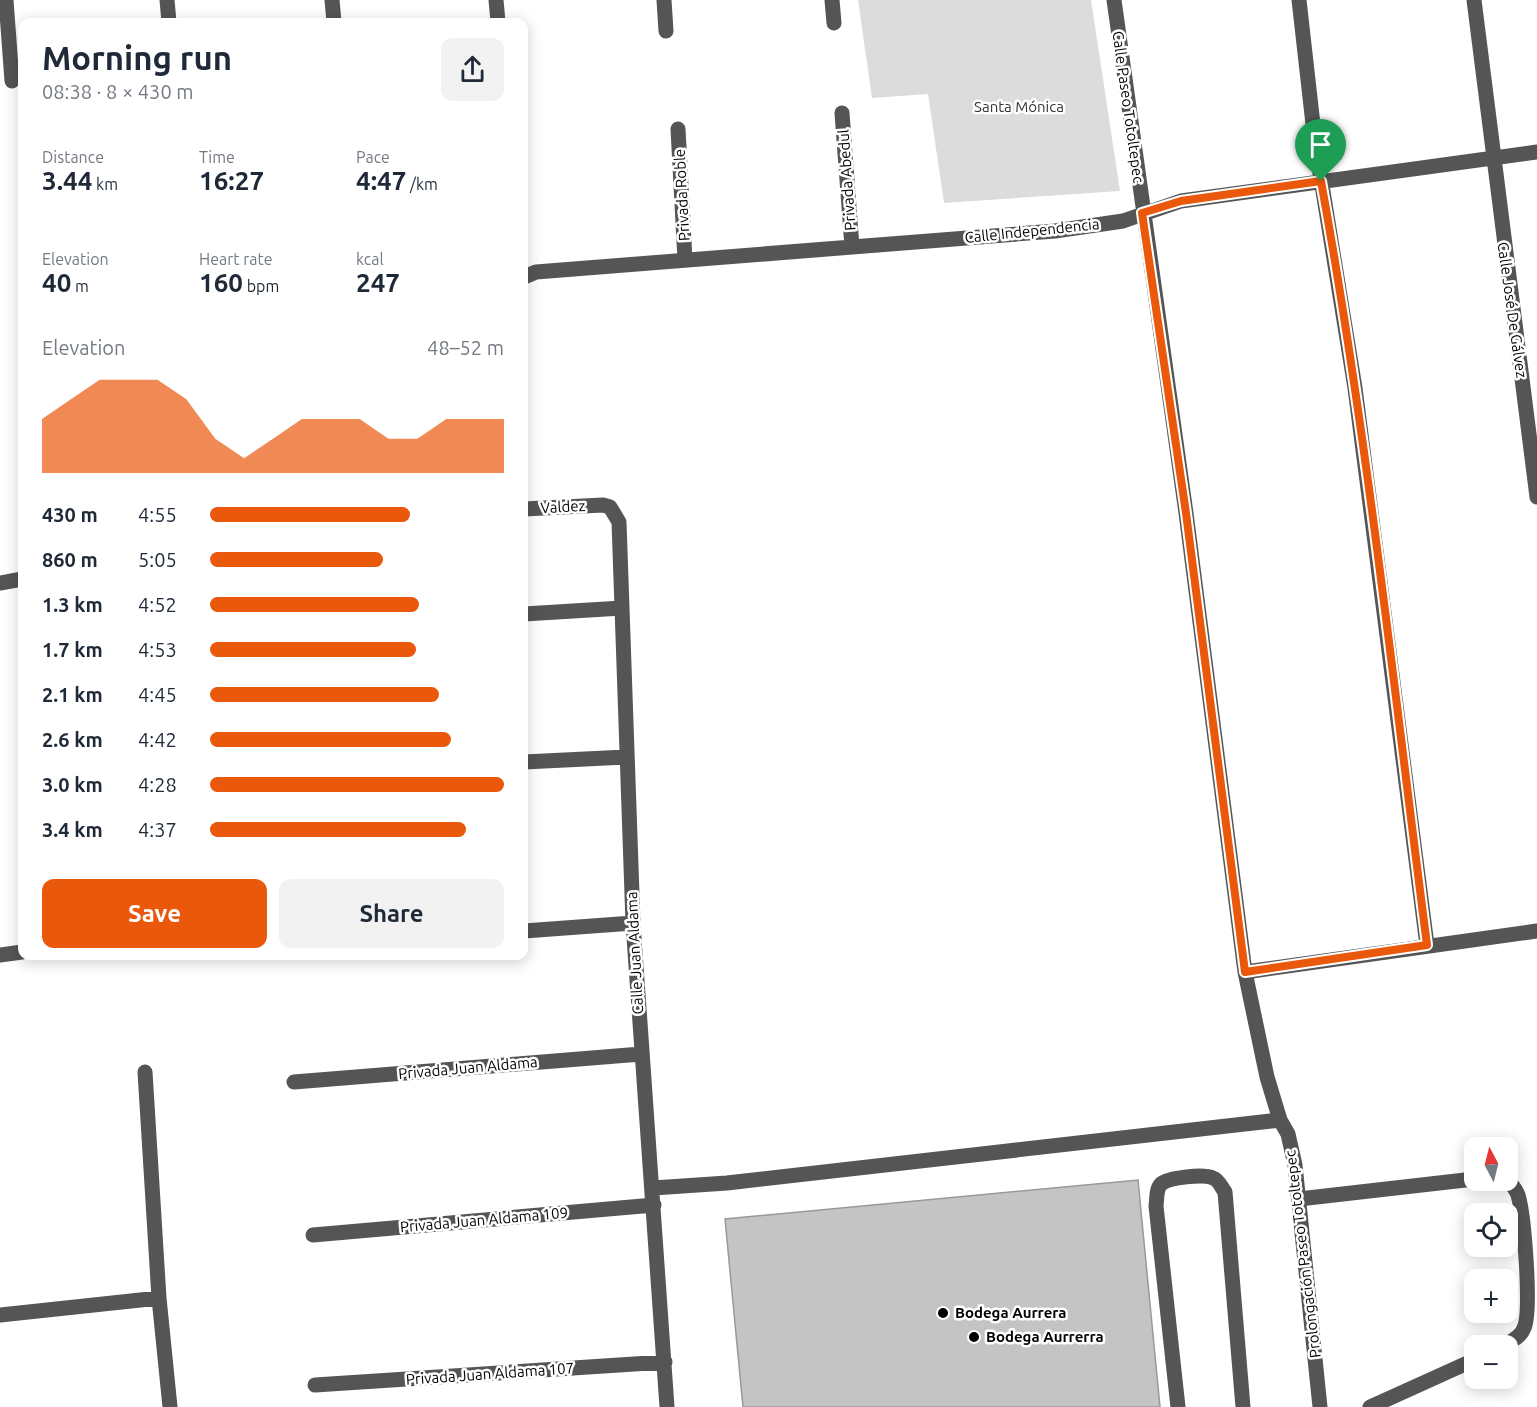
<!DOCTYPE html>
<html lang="en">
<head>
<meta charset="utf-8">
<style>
  body { margin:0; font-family:Ubuntu,sans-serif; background:#f2f2f3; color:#1f2937; height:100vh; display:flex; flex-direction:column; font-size:22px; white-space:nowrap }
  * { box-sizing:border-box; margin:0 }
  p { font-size:20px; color:#747a83 }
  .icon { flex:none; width:33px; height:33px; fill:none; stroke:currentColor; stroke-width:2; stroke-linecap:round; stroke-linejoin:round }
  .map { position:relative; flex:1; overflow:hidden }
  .side { position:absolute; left:18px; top:18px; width:510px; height:942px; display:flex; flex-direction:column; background:#fff; border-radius:12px; box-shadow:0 3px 15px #0003 }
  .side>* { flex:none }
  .needle { width:39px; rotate:353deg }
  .fabs { position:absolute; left:1464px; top:1137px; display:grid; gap:12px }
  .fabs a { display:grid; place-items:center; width:54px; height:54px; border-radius:12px; background:#fff; box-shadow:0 3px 15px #0003; font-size:30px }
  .pin { position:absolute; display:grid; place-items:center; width:51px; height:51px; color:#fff; margin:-62px -26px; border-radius:50% 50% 50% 0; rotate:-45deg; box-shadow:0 0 6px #0007 }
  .pin .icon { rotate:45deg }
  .round { display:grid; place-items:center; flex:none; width:63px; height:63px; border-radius:12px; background:#f2f2f3 }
  .overview { display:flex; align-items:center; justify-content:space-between; height:102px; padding:0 24px }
  h1 { font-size:33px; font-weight:600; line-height:45px }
  .metrics { display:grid; grid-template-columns:repeat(3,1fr); gap:9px; height:102px; padding:6px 24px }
  .metrics div { display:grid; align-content:center }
  .metrics b { font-size:26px; font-weight:600 }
  .metrics small { font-size:16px; font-weight:400 }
  .metrics p { font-size:16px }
  .chart { height:168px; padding:12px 24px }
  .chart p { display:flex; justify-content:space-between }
  .chart svg { width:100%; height:108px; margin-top:6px; fill:#ea580c; opacity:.7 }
  .cta { display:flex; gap:12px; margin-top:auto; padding:12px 24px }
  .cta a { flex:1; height:69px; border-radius:12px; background:#ea580c; color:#fff; font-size:24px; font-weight:600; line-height:69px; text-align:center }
  .cta a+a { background:#f2f2f3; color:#1f2937 }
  ul { padding:0 24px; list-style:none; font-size:20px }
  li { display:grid; grid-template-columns:96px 72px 1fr; align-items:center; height:45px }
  li i { height:15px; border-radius:8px; background:#ea580c }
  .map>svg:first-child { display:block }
  .green { fill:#dcdcdc }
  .building { fill:#c4c4c4; stroke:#999; stroke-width:1.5 }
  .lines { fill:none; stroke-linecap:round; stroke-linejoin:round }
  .minor { stroke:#555; stroke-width:15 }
  .route-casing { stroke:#fff; stroke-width:12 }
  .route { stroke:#ea580c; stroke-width:8 }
  .poi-dot { fill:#000; stroke:#fff; stroke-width:2 }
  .labels { text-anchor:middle; stroke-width:5; stroke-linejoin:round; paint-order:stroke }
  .park-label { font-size:15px; fill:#333; stroke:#fff }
  .street-label { font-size:15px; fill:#000; stroke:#fff }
  .poi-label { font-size:15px; font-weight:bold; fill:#000; stroke:#fff; text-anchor:start }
</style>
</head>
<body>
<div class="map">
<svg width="1537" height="1407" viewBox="0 0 1537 1407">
  <rect width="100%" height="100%" fill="#fff"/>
  <path class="green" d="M858 0H1091L1120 191 944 203 928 94 872 98Z"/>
  <path class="building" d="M1138 1180 1160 1407H743L725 1219Z"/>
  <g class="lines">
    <path class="minor" d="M6 0 12 81
      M167 0 169 22
      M332 0 334 22
      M496 0 498 22
      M664 0 666 31
      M832 0 834 23
      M1114 0 1186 513 1245 972 1267 1077 1280 1120 1288 1134 1295 1165 1320 1407
      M1299 0 1315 142 1355 388 1427 945
      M1474 0 1537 497
      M842 113 852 247
      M678 129 685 260
      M524 277 536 272 1055 231 1123 221 1181 201 1537 152
      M524 509 603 505 610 507 619 522 633 923 667 1407
      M0 583 22 579
      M524 614 622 608
      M524 762 626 757
      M524 931 633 923
      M0 955 22 952
      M1245 972 1537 931
      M145 1072 159 1298 170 1407
      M294 1082 641 1054
      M653 1188 727 1183 1280 1120
      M1299 1199 1474 1179
      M313 1235 654 1205
      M0 1315 159 1298
      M1504 1346C1511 1341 1521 1337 1524 1328 1532 1311 1524 1215 1518 1195 1516 1189 1512 1185 1508 1180
      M315 1385 665 1362
      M1178 1407 1156 1206C1157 1199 1156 1189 1161 1184 1169 1177 1204 1174 1213 1178 1219 1180 1221 1187 1225 1192L1243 1407
      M1370 1407 1474 1360"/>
  </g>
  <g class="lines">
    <defs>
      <path id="route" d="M1321 181C1367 434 1394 690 1427 945L1245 972 1186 513 1142 213 1181 201Z"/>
    </defs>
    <use href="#route" class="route-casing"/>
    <use href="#route" class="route"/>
  </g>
  <g class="poi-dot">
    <circle cx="943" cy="1313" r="6"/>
    <circle cx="974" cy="1337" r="6"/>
  </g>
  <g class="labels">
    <g class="park-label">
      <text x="1019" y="112">Santa Mónica</text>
    </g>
    <g class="street-label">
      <text transform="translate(1128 107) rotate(82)" y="5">Calle Paseo Totoltepec</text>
      <text transform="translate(847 180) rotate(-94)" y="5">Privada Abedul</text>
      <text transform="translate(682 195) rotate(-93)" y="5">Privada Roble</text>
      <text transform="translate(1032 231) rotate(-6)" y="5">Calle Independencia</text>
      <text transform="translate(1512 310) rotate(82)" y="5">Calle José De Gálvez</text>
      <text transform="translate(563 507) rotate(-3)" y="5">Valdez</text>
      <text transform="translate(635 953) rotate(-93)" y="5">Calle Juan Aldama</text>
      <text transform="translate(468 1068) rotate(-5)" y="5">Privada Juan Aldama</text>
      <text transform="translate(484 1220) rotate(-5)" y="5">Privada Juan Aldama 109</text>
      <text transform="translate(1303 1254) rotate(-97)" y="5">Prolongación Paseo Totoltepec</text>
      <text transform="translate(490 1374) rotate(-4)" y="5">Privada Juan Aldama 107</text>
    </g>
    <g class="poi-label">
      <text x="955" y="1318">Bodega Aurrera</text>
      <text x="986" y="1342">Bodega Aurrerra</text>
    </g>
  </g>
</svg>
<div class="fabs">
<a><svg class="needle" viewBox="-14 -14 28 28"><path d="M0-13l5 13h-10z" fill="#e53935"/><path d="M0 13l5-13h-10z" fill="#747a83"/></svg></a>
<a><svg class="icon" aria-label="locate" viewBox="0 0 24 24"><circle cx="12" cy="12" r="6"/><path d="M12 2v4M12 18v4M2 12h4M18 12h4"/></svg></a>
<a>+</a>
<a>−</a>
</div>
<div class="pin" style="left:1321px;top:181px;background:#1e9e55"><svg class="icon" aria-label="arrive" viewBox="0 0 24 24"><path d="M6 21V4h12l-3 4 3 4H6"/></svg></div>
<section class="side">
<div class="overview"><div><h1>Morning run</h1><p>08:38 · 8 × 430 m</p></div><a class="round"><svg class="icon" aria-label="share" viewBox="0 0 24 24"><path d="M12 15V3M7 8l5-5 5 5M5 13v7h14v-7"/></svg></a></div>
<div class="metrics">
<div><p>Distance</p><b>3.44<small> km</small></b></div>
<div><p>Time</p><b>16:27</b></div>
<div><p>Pace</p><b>4:47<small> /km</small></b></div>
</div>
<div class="metrics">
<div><p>Elevation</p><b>40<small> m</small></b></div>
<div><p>Heart rate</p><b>160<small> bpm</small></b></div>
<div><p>kcal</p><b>247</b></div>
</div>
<div class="chart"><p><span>Elevation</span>48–52 m</p>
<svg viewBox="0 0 160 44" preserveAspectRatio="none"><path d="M0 44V22L10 14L20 6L30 6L40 6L50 14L60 30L70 38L80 30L90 22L100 22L110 22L120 30L130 30L140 22L150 22L160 22V44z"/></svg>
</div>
<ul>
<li><b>430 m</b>4:55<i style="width:68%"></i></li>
<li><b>860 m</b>5:05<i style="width:59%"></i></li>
<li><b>1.3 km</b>4:52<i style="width:71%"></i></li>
<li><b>1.7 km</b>4:53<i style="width:70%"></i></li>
<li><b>2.1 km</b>4:45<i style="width:78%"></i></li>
<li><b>2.6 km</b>4:42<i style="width:82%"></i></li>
<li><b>3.0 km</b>4:28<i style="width:100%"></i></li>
<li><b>3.4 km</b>4:37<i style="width:87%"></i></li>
</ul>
<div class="cta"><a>Save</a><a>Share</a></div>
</section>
</div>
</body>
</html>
